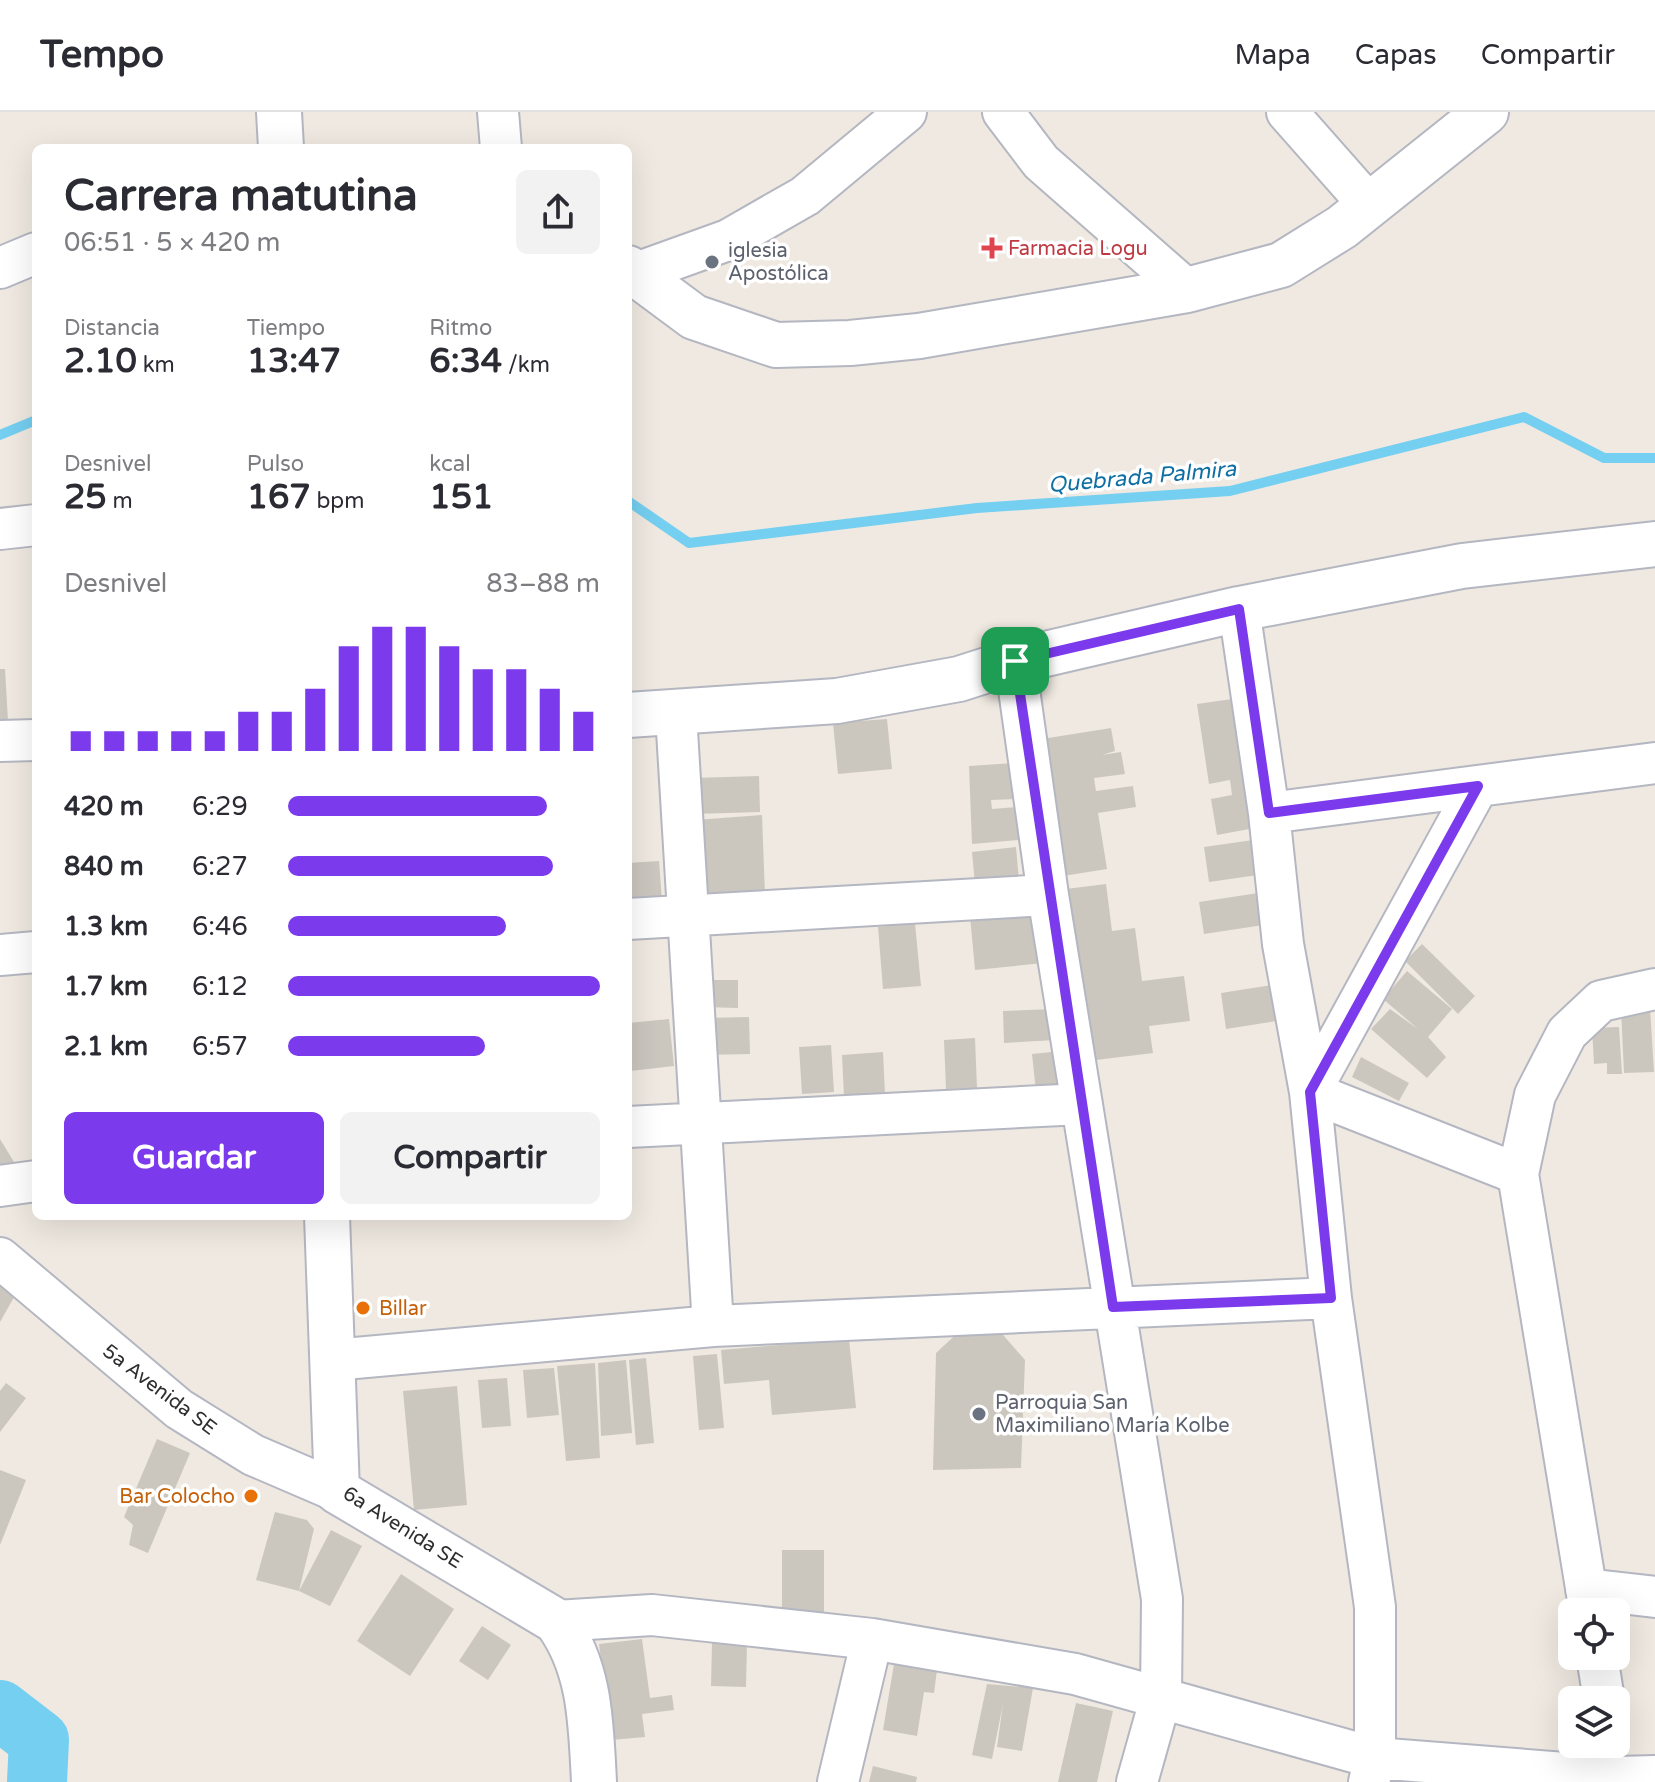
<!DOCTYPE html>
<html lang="es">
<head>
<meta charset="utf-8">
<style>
  body { margin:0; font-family:"Varela Round",sans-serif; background:#f2f2f3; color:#2b2b33; height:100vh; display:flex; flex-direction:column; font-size:30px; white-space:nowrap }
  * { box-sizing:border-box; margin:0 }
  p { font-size:26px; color:#7c7c81 }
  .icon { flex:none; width:44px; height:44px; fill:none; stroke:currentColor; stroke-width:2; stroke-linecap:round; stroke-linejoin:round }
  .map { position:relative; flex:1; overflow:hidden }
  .details { position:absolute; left:32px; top:32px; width:600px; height:1076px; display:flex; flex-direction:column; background:#fff; border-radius:12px; box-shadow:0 8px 32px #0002 }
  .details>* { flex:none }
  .controls { position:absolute; left:1558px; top:1486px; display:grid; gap:16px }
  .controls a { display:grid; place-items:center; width:72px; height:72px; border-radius:12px; background:#fff; box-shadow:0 8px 32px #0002; font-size:40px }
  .pin { position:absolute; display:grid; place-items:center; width:68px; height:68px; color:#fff; margin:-34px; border-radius:16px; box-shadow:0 4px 12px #0006 }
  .round { display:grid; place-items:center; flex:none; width:84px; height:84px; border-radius:12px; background:#f2f2f3 }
  .overview { display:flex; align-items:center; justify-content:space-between; height:136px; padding:0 32px }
  h1 { font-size:44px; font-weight:700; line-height:60px }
  .metrics { display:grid; grid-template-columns:repeat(3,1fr); gap:12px; height:136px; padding:8px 32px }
  .metrics div { display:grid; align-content:center }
  .metrics b { font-size:34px; font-weight:700 }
  .metrics small { font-size:22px; font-weight:400 }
  .metrics p { font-size:22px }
  .chart { height:224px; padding:16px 32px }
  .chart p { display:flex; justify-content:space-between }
  .chart svg { width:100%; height:144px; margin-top:8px; stroke:#7c3aed; stroke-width:6 }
  .button { display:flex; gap:16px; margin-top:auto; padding:16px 32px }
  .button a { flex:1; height:92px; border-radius:12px; background:#7c3aed; color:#fff; font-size:32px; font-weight:700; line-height:92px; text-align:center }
  .button a+a { background:#f2f2f3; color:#2b2b33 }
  ul { padding:0 32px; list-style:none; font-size:26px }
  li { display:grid; grid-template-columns:128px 96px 1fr; align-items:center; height:60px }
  li i { height:20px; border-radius:10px; background:#7c3aed }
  header { display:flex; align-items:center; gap:48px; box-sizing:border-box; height:112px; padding:0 40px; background:#fff; border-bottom:2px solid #e1e1e2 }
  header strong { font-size:38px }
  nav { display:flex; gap:44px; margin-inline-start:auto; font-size:28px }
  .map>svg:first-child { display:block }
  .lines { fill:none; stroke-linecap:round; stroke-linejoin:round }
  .stream { stroke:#75cff0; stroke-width:10 }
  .river { stroke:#75cff0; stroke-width:60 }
  .building { fill:#cbc7bf }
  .street-casing { stroke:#b4b7c1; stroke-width:44 }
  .secondary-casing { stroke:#b4b7c1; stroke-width:48 }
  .street { stroke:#fff; stroke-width:40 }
  .secondary { stroke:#fff; stroke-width:44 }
  .route-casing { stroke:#fff; stroke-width:16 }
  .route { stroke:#7c3aed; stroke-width:10 }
  .health-dot { fill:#e0444e; stroke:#fff; stroke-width:3 }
  .worship-dot { fill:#6b7280; stroke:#fff; stroke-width:3 }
  .food-dot { fill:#e8710a; stroke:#fff; stroke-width:3 }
  .labels { text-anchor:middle; stroke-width:7; stroke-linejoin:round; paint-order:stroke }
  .health-label { font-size:20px; fill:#be3a42; stroke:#fff; text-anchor:start }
  .worship-label { font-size:20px; fill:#5b616d; stroke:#fff; text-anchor:start }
  .food-label { font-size:20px; fill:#c56008; stroke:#fff; text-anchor:start }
  .street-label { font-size:20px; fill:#2e2e2e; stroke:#fff }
  .water-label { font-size:22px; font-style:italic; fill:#0d6fa3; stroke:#fff }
</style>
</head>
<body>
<header>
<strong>Tempo</strong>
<nav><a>Mapa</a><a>Capas</a><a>Compartir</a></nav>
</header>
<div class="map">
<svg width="1655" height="1670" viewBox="0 0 1655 1670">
  <rect width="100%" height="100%" fill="#efe9e1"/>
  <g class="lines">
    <path class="stream" d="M0 323 36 308
      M628 389 689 431 977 396 1230 379 1524 305 1604 346H1655"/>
    <path class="river" d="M0 1598 39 1628 37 1670"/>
  </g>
  <path class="building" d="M0 557H5L8 609H0Z
    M1239 586 1260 715 1217 723 1211 687 1232 683 1230 668 1209 672 1197 592Z
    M887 607 892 657 838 662 833 611Z
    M1111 616 1115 639 1102 643 1121 640 1125 662 1094 666 1096 679 1133 674 1136 695 1098 701 1107 757 1063 764 1042 627Z
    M1014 651 1016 687 991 688 992 697 1017 695 1019 728 972 732 969 654Z
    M759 664 760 700 694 702 693 666Z
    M762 703 765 783 700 787 695 708Z
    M1253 728 1258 763 1209 770 1204 735Z
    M1016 735 1019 768 975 772 972 740Z
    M659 749 662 789 628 792V751Z
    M1106 772 1112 819 1135 816 1142 869 1184 864 1190 909 1149 914 1153 941 1088 949 1066 777Z
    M1265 780 1270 812 1204 822 1199 790Z
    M1038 797 1044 851 975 858 970 804Z
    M915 811 921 874 883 877 878 815Z
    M1422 832 1475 884 1458 902 1405 849Z
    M1407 859 1452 897 1428 925 1446 945 1427 966 1371 917 1390 897 1418 917 1383 887Z
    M703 868H738V896L702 895Z
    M1278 872 1283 908 1226 917 1221 881Z
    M1650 896 1654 960 1624 961 1621 897Z
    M1053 897 1055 928 1004 931 1003 899Z
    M749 905 750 942 705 943V906Z
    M669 907 674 954 630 959 628 911Z
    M1619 915 1622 962H1607V951L1594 952 1592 916Z
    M975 926 977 976 946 977 944 928Z
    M831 933 834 980 802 982 799 935Z
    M1062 939 1065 977 1036 980 1032 942Z
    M883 940 885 982 844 984 842 943Z
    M1361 945 1409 971 1399 989 1352 965Z
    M0 1027 14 1050 0 1059Z
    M0 1171 17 1180 0 1210Z
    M964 1215 997 1216 1025 1248 1021 1356 933 1358 936 1241Z
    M849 1227 856 1296 772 1303 769 1268 724 1272 721 1238Z
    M717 1242 724 1316 699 1318 693 1244Z
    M646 1246 654 1331 636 1333 629 1248Z
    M626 1248 632 1321 601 1324 598 1251Z
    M595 1251 600 1346 566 1349 557 1254Z
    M554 1256 559 1303 527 1306 523 1258Z
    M507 1266 511 1314 482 1316 478 1268Z
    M6 1271 26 1286 0 1320V1279Z
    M457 1274 467 1393 414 1398 403 1279Z
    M157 1327 190 1341 148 1441 129 1433 133 1413 124 1405Z
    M0 1358 26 1368 0 1433Z
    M275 1400 307 1408 314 1417 299 1479 331 1418 362 1434 330 1494 299 1479 256 1468Z
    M782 1438H824V1501H782Z
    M401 1462 454 1497 410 1564 357 1529Z
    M482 1514 511 1533 488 1568 459 1549Z
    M642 1527 650 1586 672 1583 674 1598 642 1602 645 1625 611 1628 599 1532Z
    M712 1531H747L746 1575 711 1574Z
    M894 1552 937 1558 934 1581 924 1580 917 1624 883 1618Z
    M987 1572 1033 1576 1022 1639 997 1635 1003 1592 992 1647 972 1643Z
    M1076 1591 1113 1599 1097 1670H1058Z
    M873 1654 917 1665 916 1670H869Z"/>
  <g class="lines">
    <defs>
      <path id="street" d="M498 0 501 36
        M1003 0 1041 50 1187 178
        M1287 0 1370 94
        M0 156 36 141
        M639 160 728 128 805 84 906 0
        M0 417 36 413
        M1239 497 1269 701 1283 832 1310 980 1331 1186 1375 1495V1646L1369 1670
        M1015 549 1048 783 1162 1487 1161 1585 1137 1670
        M676 602 713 1214
        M0 629 36 628
        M1478 674 1310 980 1518 1062
        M1269 701 1655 651
        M628 807 1048 783
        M0 843 36 840
        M628 1015 1082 992
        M0 1074 36 1069
        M0 1146 179 1297 253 1343 337 1379
        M333 1248 713 1214 1331 1186
        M1586 1477 1655 1485
        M1590 1500 1518 1062 1535 983 1567 921 1601 889 1655 877
        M556 1509 652 1503 872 1527 1075 1562 1375 1646 1617 1665 1655 1664
        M1597 1544 1604 1588
        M838 1670 872 1527"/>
      <path id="secondary" d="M279 0 281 36
        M628 156 694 205 776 233 850 231 919 224 1187 178 1281 153 1342 115 1486 0
        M628 603 837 589 959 567 1015 549 1239 497 1462 454 1655 432
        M327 1104 337 1379 556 1509C591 1556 591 1614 594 1670"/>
    </defs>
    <use href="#street" class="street-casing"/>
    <use href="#secondary" class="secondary-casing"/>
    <use href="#street" class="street"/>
    <use href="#secondary" class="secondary"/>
  </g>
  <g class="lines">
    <defs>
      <path id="route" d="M1239 497 1269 701 1478 674 1310 980 1331 1186 1113 1195 1015 549Z"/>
    </defs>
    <use href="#route" class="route-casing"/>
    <use href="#route" class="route"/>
  </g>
  <path class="health-dot" d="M988 124h8v8h8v8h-8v8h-8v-8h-8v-8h8z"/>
  <g class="worship-dot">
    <circle cx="712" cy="150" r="8"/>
    <circle cx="979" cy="1302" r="8"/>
  </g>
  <g class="food-dot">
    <circle cx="363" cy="1196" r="8"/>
    <circle cx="251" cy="1384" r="8"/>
  </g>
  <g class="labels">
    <g class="health-label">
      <text x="1008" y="143">Farmacia Logu</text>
    </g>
    <g class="worship-label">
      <text x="728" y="145">iglesia<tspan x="728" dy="23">Apostólica</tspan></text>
      <text x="995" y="1297">Parroquia San<tspan x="995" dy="23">Maximiliano María Kolbe</tspan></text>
    </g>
    <g class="food-label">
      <text x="379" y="1203">Billar</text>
      <text x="235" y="1391" text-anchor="end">Bar Colocho</text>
    </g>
    <g class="street-label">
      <text transform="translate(160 1277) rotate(37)" y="7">5a Avenida SE</text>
      <text transform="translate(403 1415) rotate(32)" y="7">6a Avenida SE</text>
    </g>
    <g class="water-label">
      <text transform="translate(1142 364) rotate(-5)" y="8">Quebrada Palmira</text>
    </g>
  </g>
</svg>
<div class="controls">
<a><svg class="icon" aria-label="locate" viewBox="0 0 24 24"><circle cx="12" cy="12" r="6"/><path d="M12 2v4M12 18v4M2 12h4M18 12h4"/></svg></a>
<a><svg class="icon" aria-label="layers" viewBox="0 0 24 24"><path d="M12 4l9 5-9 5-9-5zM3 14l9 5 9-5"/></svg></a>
</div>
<div class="pin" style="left:1015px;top:549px;background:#1e9e55"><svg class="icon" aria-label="arrive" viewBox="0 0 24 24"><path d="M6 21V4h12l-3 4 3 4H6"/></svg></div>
<section class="details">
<div class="overview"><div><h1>Carrera matutina</h1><p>06:51 · 5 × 420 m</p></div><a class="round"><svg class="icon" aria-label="share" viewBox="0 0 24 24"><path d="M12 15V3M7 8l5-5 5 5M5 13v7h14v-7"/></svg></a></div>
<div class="metrics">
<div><p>Distancia</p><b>2.10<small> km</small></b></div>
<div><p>Tiempo</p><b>13:47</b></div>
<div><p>Ritmo</p><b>6:34<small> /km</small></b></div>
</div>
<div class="metrics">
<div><p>Desnivel</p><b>25<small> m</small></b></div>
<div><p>Pulso</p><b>167<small> bpm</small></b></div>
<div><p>kcal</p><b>151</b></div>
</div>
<div class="chart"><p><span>Desnivel</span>83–88 m</p>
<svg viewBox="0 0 160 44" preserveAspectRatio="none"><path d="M5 44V38M15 44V38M25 44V38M35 44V38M45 44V38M55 44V32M65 44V32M75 44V25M85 44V12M95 44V6M105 44V6M115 44V12M125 44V19M135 44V19M145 44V25M155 44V32"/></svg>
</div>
<ul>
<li><b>420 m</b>6:29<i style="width:83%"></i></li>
<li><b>840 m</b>6:27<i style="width:85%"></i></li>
<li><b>1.3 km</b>6:46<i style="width:70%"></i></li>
<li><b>1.7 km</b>6:12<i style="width:100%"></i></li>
<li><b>2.1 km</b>6:57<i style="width:63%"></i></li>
</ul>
<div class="button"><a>Guardar</a><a>Compartir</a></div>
</section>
</div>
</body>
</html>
